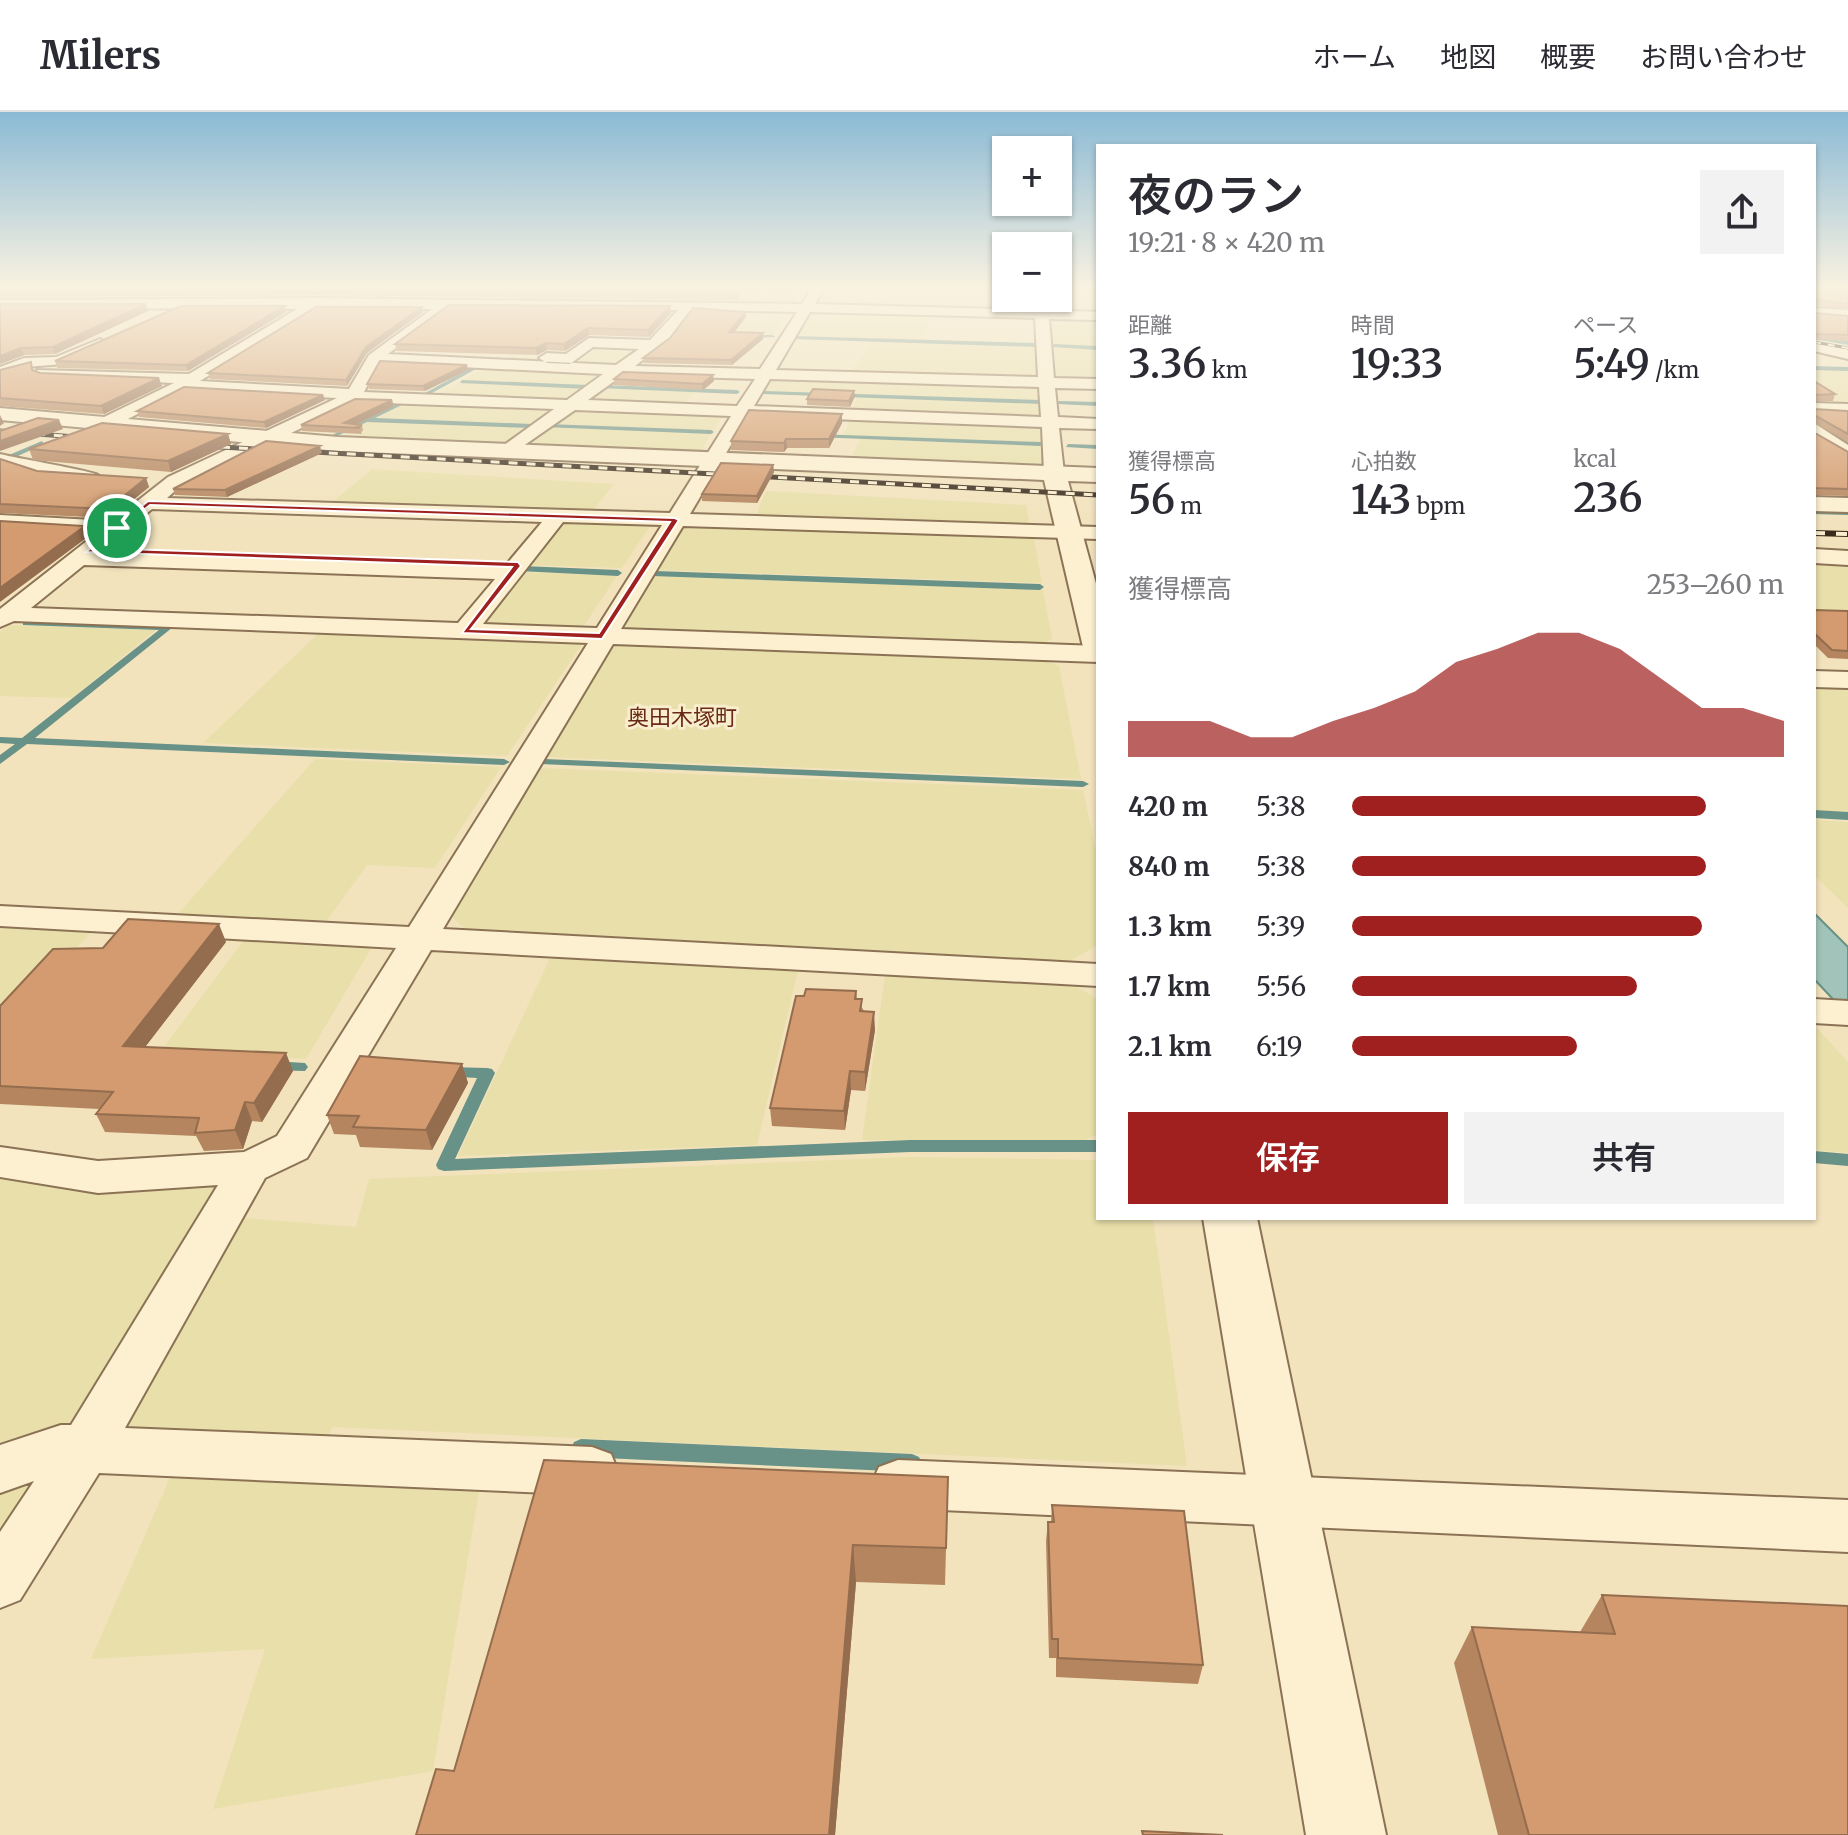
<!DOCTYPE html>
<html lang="ja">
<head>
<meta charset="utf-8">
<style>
  body { margin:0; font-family:Merriweather,"Noto Sans JP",serif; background:#f2f2f3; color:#2b2b33; height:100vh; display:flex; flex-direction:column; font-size:30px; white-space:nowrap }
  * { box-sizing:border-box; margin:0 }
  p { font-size:26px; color:#7c7c81 }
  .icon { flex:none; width:44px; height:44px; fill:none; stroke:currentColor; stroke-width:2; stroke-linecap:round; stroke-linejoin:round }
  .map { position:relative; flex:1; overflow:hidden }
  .panel { position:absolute; left:1096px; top:32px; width:720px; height:1076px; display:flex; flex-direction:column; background:#fff; border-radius:0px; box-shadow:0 2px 6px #0004 }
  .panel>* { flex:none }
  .tools { position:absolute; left:992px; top:24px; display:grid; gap:16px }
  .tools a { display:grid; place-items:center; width:80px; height:80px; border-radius:0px; background:#fff; box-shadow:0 2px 6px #0004; font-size:40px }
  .pin { position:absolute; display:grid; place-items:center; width:68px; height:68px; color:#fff; margin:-34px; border:4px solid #fff; border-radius:50%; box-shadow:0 2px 8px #0007 }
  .round { display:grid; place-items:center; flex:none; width:84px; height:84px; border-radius:0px; background:#f2f2f3 }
  .head { display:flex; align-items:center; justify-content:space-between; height:136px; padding:0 32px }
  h1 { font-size:44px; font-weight:600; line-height:60px }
  .metrics { display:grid; grid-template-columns:repeat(3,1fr); gap:12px; height:136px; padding:8px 32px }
  .metrics div { display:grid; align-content:center }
  .metrics b { font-size:40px; font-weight:600 }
  .metrics small { font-size:22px; font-weight:400 }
  .metrics p { font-size:22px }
  .chart { height:224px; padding:16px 32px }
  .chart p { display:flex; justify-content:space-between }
  .chart svg { width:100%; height:144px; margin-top:8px; fill:#9f201f; opacity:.7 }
  .cta { display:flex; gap:16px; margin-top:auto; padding:16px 32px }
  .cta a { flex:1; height:92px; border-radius:0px; background:#9f201f; color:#fff; font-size:32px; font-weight:600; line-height:92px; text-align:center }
  .cta a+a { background:#f2f2f3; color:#2b2b33 }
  ul { padding:0 32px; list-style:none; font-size:26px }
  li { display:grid; grid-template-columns:128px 96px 1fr; align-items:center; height:60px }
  li i { height:20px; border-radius:10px; background:#9f201f }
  header { display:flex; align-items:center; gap:48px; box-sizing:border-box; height:112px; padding:0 40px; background:#fff; border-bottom:2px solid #e1e1e2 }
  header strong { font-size:38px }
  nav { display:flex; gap:44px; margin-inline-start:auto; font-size:28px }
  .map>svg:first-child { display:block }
  .farmland { fill:#e8dfaa }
  .green { fill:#c8d090 }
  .water { fill:#a1c3b9; stroke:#689187; stroke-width:2 }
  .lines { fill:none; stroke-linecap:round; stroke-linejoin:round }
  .stream { fill:#689187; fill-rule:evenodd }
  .minor-casing { stroke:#8b7255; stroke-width:4 }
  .tertiary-casing { stroke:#8b7255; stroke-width:4 }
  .minor { fill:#fcf0d1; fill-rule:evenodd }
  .tertiary { fill:#fcf0d1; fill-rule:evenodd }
  .rail-far2-casing { stroke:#392a1b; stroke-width:3 }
  .rail-far1-casing { stroke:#392a1b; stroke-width:5 }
  .rail-casing { stroke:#392a1b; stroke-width:6 }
  .rail-far2 { stroke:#f8edcd; stroke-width:2; stroke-dasharray:7; stroke-linecap:butt }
  .rail-far1 { stroke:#f8edcd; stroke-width:3; stroke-dasharray:9; stroke-linecap:butt }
  .rail { stroke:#f8edcd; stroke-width:4; stroke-dasharray:11; stroke-linecap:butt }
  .wall { fill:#b5855f }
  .shaded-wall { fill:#946c4e }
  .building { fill:#d39b6f; stroke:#946c4e; stroke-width:2 }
  .route { fill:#9f201f; stroke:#fff; stroke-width:2; fill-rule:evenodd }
  .labels { text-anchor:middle; stroke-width:6; stroke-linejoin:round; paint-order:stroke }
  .far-quarter-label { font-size:22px; fill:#692916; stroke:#f8edcd }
</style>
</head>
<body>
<header>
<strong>Milers</strong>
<nav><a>ホーム</a><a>地図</a><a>概要</a><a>お問い合わせ</a></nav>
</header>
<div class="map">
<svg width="1848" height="1723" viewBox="0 0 1848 1723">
  <rect width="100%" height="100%" fill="#f2e3bd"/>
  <path class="farmland" d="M823 176H1006V186H1034L1035 198 814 192Z
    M1058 176H1098V202L1048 199 1047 186H1058Z
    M737 195 791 197 774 224 734 223 748 205 732 204Z
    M810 199 934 200 922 229 793 225Z
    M1098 205V234L1052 233 1050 206Z
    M871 230 1038 235 1042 266 850 262Z
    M1051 235 1098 237V270L1054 267Z
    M584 237 631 240 608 253 497 250 509 244 572 248Z
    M486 256 607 258 591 274 461 269Z
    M1814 258 1848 259V295L1814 294Z
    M770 266 1042 275V289L763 279Z
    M458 271 588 276 569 289 427 287Z
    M598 276 695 279 682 295 580 290Z
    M858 285 1042 291 1044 306 850 301Z
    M408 290 558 297 534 313 371 307Z
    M569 297 725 301 713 319 546 313Z
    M851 305 1033 311 1042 315V331L843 324Z
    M368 309 532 315 510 330 498 333 352 327 366 319 349 317Z
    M544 315 712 321 699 341 524 335 522 331Z
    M861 327 1042 334 1044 350 1033 353 851 346Z
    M372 357 614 372 590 402 328 394Z
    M766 379 1026 393 1029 410 1019 414 755 406Z
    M563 408 652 411 622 456 526 453Z
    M693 413 1017 422 1034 427 1042 471 655 458 680 416Z
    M1814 448 1848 450V500L1814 499Z
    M520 460 617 464 581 518 477 514Z
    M651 464 1043 478 1052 527 1037 535 636 520 621 514Z
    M8 513 156 518 72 586 0 584V520Z
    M321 519 575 527 582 532 507 644 203 631Z
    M624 529 1038 545 1059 554 1081 667 545 645 609 536Z
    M1814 576 1848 577V700L1814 699Z
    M315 647 501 655 435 756 367 753 325 811 177 803Z
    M539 656 1083 678 1098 748V833L1070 849 467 819 450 803Z
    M1814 708 1848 710V796L1814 763Z
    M0 815 91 820 0 920Z
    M244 828 372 835 306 947 161 939Z
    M551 844 798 858 757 1033 458 1044Z
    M885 863 1075 874 1098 887V1022L1085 1028H862Z
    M1814 913 1848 950V1041L1814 1038Z
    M910 1045 1098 1048V1106H1153L1187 1354 332 1315 324 1334 110 1324 233 1105 356 1115 369 1067Z
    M0 1064 68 1077H162L230 1065 83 1322 0 1344Z
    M176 1352 481 1367 433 1659 213 1697 265 1537 91 1547Z
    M56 1354 0 1440V1369Z"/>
  <path class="green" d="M699 176H803L792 193 690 191Z"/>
  <path class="water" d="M1814 801 1848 835V903L1814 867Z"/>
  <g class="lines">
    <path class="stream" d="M392 176H397L379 189H375Z
      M747 223H772L775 225 745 226Z
      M1814 223 1848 229V233L1814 227Z
      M794 224 1037 231 1040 233 1037 235 792 227Z
      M1054 232 1098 234V238L1052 235Z
      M474 254 476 257 421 287 416 286Z
      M1814 254 1848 255V259L1814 258Z
      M462 268 588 273 591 275 588 277 460 271Z
      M601 273 737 278 740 280 737 282 599 276Z
      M765 279 1041 288 1044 290 1041 292 763 282Z
      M404 288 406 291 375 306 532 312 535 314 532 316 367 310 333 326 328 325Z
      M1059 289 1098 290V294L1057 292Z
      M1814 305 1848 330V335L1814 310Z
      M546 312 711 318 714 320 711 322 544 315Z
      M816 322 1040 330 1044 332 1040 334 814 325Z
      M42 329 44 332 9 348 2 346Z
      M1068 332 1098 333V337L1066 335Z
      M1814 398 1848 399V403L1814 402Z
      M522 454 618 458 622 461 618 464 519 459 518 457Z
      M655 459 1040 472 1044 475 1040 478 652 464V460Z
      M26 508 168 512 173 515 35 626 504 647 510 650 504 653 27 632 0 652V643L15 632 0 631V625L22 626 159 518 23 513V509Z
      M544 647 1083 669 1089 672 1083 675 540 652 538 650Z
      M1814 698 1848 700V708L1814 706Z
      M272 949 305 951 308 955 305 959 267 958 264 954 267 950Z
      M448 955 487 956 492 957 495 961 455 1047 910 1028H1098V1040H910L444 1059 438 1057 436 1053 477 966 443 964 440 960 443 956Z
      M1814 1039 1848 1042V1054L1814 1051Z
      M581 1327 912 1342 919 1345 922 1351 919 1357 912 1360 581 1345 574 1342 571 1336 574 1330Z"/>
    <defs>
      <path id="minor" d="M812 176H824L815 192 1034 198 1033 186H1047L1048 198 1098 200V208L1049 207 1054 266 1098 267V277L1055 276 1058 305 1098 307V317L1059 316 1064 361 1054 367 1044 361 1042 315 748 304 690 402 1098 415V427L683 414 621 517 1098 534V550L613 532 443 817 1098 852V874L431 838 307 1046 265 1066 125 1316 592 1335 611 1342 618 1359 611 1376 592 1383 99 1361 20 1488 0 1496V1420L34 1369 0 1381V1333L61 1313H71L218 1073 98 1081 0 1065V1035L98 1049 244 1040 277 1024 396 836 0 814V794L409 815 588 531 14 509 0 515V497L97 421 0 415V403L112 409 168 365 337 286 185 278 112 315H100V307L174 271 43 266 37 264V258L189 262 297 197 0 196V188L318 186 802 192ZM316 197H432L369 243 349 277 200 269ZM449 197 678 198 650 228 589 226 566 242 547 241 539 246 547 251 570 252 593 235 639 237 616 253 388 242ZM692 198 797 200 760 257 635 254 668 229ZM810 200 1035 206 1038 265 776 258ZM379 251 603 262 567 288 364 280ZM623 263 755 267 737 294 588 288ZM770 267 1039 275 1041 305 754 294ZM356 290 554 297 500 336 497 340 506 346 575 298 731 304 670 401 167 386 182 373ZM152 397 542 410 505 454 99 440ZM563 410 662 413 597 516 483 512ZM84 453 495 467 458 511 31 496Z
        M1814 196 1848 198V206L1814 204Z
        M100 227 107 231 105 234 64 252 26 255 0 265V255L24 246 56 245Z
        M1814 231 1848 237V247L1814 239Z
        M1814 291 1848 292V302L1814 301Z
        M1814 311 1848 333V348L1814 325Z
        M0 342C15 346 93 359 98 363 82 378 20 359 0 354Z
        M1814 437 1848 439V453L1814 451Z
        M1814 559 1848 560V576L1814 575Z
        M1814 887 1848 889V913L1814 911Z
        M898 1348 1848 1388V1440L898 1396 879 1389 871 1372 879 1355Z"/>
      <path id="tertiary" d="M0 296 338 325 1098 356V370L1068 369 1098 479V544L1087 541 1083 535 1044 368 338 339 0 308Z
        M1814 385 1848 386V400L1814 399Z
        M1203 1106H1257L1386 1723H1306Z"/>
    </defs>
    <use href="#minor" class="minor-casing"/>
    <use href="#tertiary" class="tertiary-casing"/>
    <use href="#minor" class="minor"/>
    <use href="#tertiary" class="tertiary"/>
    <defs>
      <path id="rail-far2" d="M1814 230 1848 236"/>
      <path id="rail-far1" d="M0 319 88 326
        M203 334 1098 383"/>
      <path id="rail" d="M1814 421 1848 422"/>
    </defs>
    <use href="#rail-far2" class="rail-far2-casing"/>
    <use href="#rail-far1" class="rail-far1-casing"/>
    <use href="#rail" class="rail-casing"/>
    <use href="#rail-far2" class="rail-far2"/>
    <use href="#rail-far1" class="rail-far1"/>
    <use href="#rail" class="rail"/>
  </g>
  <path class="wall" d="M0 176H742L736 188 318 183 0 185Z
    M1814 176H1848V198L1815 193Z
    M0 192 148 199 55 242 24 243 0 252Z
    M670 194 671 201 649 225 589 223 565 239 547 238 537 243 397 239 395 232Z
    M422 195 423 200 367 241 347 274 210 267 208 261Z
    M286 200 188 259 57 256 55 249Z
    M745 200 746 205 734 220 763 221V227L732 253 644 251 643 246Z
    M1814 201 1848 204V229L1814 227Z
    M31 250 34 259 40 261 162 274 104 302 0 294V258Z
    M468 258 425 279 369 277 367 272Z
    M713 263 714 269 703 278 614 273V267Z
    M1814 269 1835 282 1833 289H1814V297L1848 299V330L1814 311 1815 321 1848 340V384L1814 383Z
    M323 283 325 288 266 316 139 305 137 299Z
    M855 284 850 295 807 293V287Z
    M394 294 356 313H362L363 319 361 320 362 322 302 319 301 313Z
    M842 302V311L829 336H787L784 340 731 338V329Z
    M228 322 231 332 171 360 33 348 29 337Z
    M322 341 227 385 175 383 173 377Z
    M0 347 37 359 146 366 149 375 111 406 0 401Z
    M773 353 774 360 757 391 702 389V382Z
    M1814 498 1848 499V547L1828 546 1814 532Z
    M226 830 145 935 293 959 262 1010 252 1009 243 1037 204 1039 196 1024 105 1020 96 1002 99 997 0 992V894L103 836Z
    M856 879 857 887 875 918 865 979 851 978 845 1018 772 1014 770 996 804 884Z
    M462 952 468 971 432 1038 360 1035 356 1023 334 1022 327 1003Z
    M948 1365 945 1473 856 1470 835 1723H416L454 1659Z
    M1052 1393 1203 1553 1198 1572 1056 1565V1546H1049L1046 1429 1048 1410H1051Z
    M1602 1483 1848 1723H1498L1454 1551 1472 1515 1580 1520Z"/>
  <path class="shaded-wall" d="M738 176H742L736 188 735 182Z
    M146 192 148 199 55 242 53 235Z
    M285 194 286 200 188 259 186 253Z
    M670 194 671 201 649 225 648 218Z
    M422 195 423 200 367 241 347 274 346 268 366 235Z
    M745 200 746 205 730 226 729 220Z
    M588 216 589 223 565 239 564 232Z
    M763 221V227L732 253 731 248Z
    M546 231 547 238 537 243 536 236Z
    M21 236 24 243 0 252V244Z
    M467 253 468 258 425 279 423 274Z
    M713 263 714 269 703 278 702 272Z
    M159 266 162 274 104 302 101 294Z
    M854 279 855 284 850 295 849 289Z
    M323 283 325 288 266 316 264 310Z
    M392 288 394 294 350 315 344 311Z
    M842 302V311L829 336V327Z
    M0 303 4 311 0 314Z
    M59 308 63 317 0 339V329Z
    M228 322 231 332 171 360 168 349Z
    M786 327 787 336 784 340V331Z
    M320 334 322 341 227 385 225 378Z
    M773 353 774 360 757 391V384Z
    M146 366 149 375 111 406 108 397Z
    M85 414 89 424 0 490V476Z
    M219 812 226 830 132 952 123 934Z
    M874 900 875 918 865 979V960Z
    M286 941 293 959 262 1010 254 991Z
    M462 952 468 971 432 1038 426 1018Z
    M850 959 851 978 845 1018 844 999Z
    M245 990 252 1009 243 1037 235 1018Z
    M853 1433 856 1470 835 1723H829Z"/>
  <path class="building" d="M0 176H738L735 182 316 176 0 178Z
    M1814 176H1848V192L1816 188 1814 199Z
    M0 192H146L53 235 21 236 0 244Z
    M449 193 670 194 648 218 588 216 564 232 546 231 536 236 395 232Z
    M181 194H285L186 253 55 249Z
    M316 195H422L366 235 346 268 208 261Z
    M693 196 745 200 729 220 763 221 731 248 643 246 670 226Z
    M1814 201 1848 204V223L1814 222Z
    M380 249 467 253 423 274 367 272Z
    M31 250 32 258 40 261 159 266 101 294 0 286V258Z
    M623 260 713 263 702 272 614 267Z
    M1814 269 1835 282 1814 283V297L1848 299V322L1814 303 1815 321 1848 340V377L1814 376Z
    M184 275 323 283 264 310 137 299Z
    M813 277 854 279 849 289 807 287Z
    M355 287 392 288 344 311 362 313 357 315 360 316 301 313Z
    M749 298 842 302 829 327H786L784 331 731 329Z
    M38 306 59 308 0 329V319Z
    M102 311 228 322 168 349 29 337Z
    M266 329 320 334 225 378 173 377Z
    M0 347 37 359 146 366 108 397 0 392Z
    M721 351 773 353 757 384 702 382Z
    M0 409 85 414 0 476Z
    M1814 498 1848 499V539L1832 538 1814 521Z
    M128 807 219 812 123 934 286 941 254 991 245 990 235 1018 195 1021 199 1006 96 1002 113 980 0 974V894L53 837 103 836Z
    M806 877 856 879 855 887H862L860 899 874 900 865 960 850 959 844 999 770 996 796 884H804Z
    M360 944 462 952 426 1018 353 1015 359 1004 327 1003Z
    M544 1348 948 1365 946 1436 853 1433 829 1723H416L436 1657 454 1659Z
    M1052 1393 1184 1399 1203 1553 1058 1546V1527H1052L1048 1410H1054Z
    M1602 1483 1848 1494V1723H1529L1472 1515 1615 1522Z
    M1142 1719 1223 1723H1143Z"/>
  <linearGradient id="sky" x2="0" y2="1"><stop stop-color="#8bbad5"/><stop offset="0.42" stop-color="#f9f2e1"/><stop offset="1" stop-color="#f9f2e1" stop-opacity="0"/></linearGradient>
  <rect width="1848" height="417" fill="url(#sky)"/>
  <path class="route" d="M148 389 675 406 679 408 602 527 462 521 512 455 86 440ZM150 393 670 410 599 521 471 517 521 454 518 450 96 436Z"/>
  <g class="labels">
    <g class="far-quarter-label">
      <text x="682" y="613">奥田木塚町</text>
    </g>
  </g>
</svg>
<div class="tools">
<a>+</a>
<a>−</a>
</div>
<div class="pin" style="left:117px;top:416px;background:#1e9e55"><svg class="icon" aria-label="arrive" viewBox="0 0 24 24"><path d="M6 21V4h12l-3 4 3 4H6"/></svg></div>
<section class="panel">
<div class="head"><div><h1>夜のラン</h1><p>19:21 · 8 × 420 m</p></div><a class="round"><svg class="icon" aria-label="share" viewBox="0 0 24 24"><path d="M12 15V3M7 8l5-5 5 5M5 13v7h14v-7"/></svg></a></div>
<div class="metrics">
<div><p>距離</p><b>3.36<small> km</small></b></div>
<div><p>時間</p><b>19:33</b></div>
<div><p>ペース</p><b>5:49<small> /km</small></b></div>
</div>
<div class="metrics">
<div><p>獲得標高</p><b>56<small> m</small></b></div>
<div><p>心拍数</p><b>143<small> bpm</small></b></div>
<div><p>kcal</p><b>236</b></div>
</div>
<div class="chart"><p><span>獲得標高</span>253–260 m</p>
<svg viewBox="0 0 160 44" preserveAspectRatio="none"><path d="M0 44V33L10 33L20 33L30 38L40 38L50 33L60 29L70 24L80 15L90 11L100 6L110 6L120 11L130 20L140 29L150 29L160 33V44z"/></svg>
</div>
<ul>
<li><b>420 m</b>5:38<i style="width:82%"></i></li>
<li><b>840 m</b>5:38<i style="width:82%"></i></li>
<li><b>1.3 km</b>5:39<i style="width:81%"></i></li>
<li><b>1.7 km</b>5:56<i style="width:66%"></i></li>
<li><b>2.1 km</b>6:19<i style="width:52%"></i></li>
</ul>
<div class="cta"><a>保存</a><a>共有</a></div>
</section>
</div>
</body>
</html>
